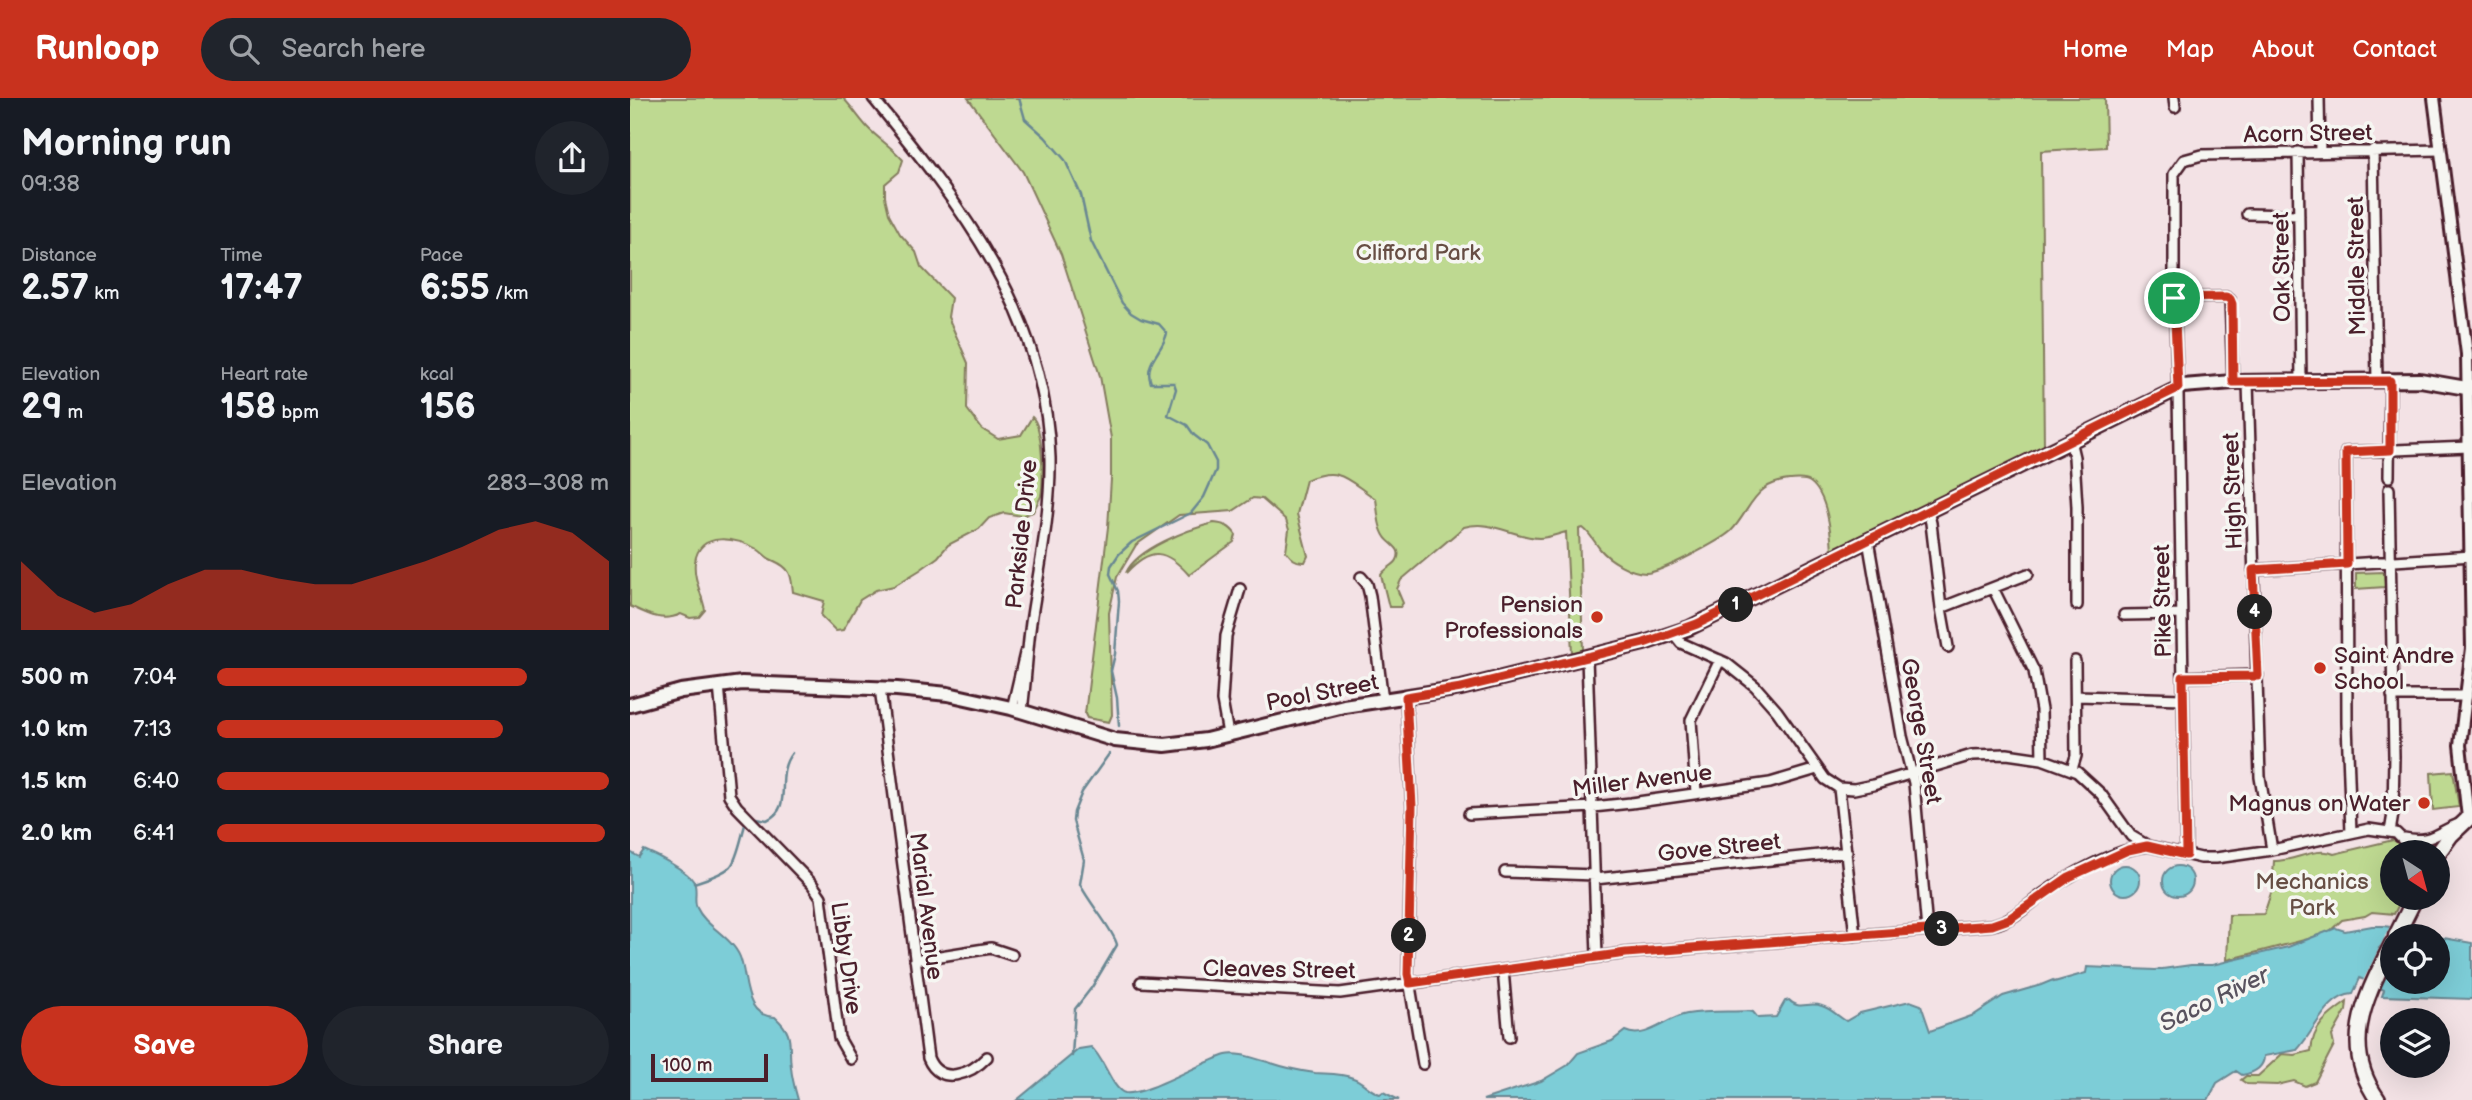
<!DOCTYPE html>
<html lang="en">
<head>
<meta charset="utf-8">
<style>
  body { margin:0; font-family:"Balsamiq Sans",sans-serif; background:#20242c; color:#f1f3f6; height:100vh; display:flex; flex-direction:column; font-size:26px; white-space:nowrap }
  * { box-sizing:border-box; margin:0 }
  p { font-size:23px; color:#9ea1a6 }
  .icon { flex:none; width:38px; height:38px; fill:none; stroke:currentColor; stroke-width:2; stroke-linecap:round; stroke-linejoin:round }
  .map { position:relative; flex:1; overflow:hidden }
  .drawer { display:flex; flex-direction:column; background:#171b24; width:630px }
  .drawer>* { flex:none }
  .needle { width:46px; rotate:144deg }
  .buttons { position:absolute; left:1750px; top:742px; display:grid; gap:14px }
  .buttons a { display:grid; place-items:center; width:70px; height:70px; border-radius:50%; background:#171b24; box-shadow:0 7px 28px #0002; font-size:35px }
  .scale { position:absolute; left:21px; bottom:18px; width:117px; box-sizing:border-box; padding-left:7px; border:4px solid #4a1f2b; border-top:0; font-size:19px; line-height:24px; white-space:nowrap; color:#4a1f2b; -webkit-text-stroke:5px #f6f6f2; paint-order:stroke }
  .pin { position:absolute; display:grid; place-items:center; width:60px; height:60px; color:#fff; margin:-30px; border:4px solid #fff; border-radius:50%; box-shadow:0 2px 7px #0007 }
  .km { position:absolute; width:35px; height:35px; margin:-18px; border-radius:50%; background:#222; color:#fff; font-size:19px; line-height:35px; text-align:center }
  .round { display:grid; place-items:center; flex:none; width:74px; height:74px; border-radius:37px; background:#20242c }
  .head { display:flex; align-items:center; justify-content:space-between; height:119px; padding:0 21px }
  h1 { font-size:38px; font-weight:600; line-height:52px }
  .metrics { display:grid; grid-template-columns:repeat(3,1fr); gap:10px; height:119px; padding:7px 21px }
  .metrics div { display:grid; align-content:center }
  .metrics b { font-size:35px; font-weight:600 }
  .metrics small { font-size:19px; font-weight:400 }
  .metrics p { font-size:19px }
  .chart { height:196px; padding:14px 21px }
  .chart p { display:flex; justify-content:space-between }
  .chart svg { width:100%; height:126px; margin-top:7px; fill:#c8321e; opacity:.7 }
  .primary-button { display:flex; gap:14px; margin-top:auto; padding:14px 21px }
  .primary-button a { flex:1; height:80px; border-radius:42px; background:#c8321e; color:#fff; font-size:28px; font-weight:600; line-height:80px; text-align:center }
  .primary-button a+a { background:#20242c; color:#f1f3f6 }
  ul { padding:0 21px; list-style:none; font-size:23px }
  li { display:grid; grid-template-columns:112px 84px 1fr; align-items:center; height:52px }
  li i { height:18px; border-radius:9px; background:#c8321e }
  header { display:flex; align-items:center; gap:42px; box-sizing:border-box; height:98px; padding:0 35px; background:#c8321e; color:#fff }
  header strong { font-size:33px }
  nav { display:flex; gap:38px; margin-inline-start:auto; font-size:24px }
  .search { width:490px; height:63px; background:#20242c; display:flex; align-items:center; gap:18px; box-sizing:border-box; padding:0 24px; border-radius:38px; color:#9ea1a6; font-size:26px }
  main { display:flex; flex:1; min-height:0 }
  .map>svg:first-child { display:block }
  .green { fill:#bed991; stroke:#847c5e; stroke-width:2 }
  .water { fill:#7dcdd7; stroke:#698792; stroke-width:2 }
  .pier { fill:#f3e2e5 }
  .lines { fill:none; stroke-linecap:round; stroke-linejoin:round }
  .stream { stroke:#698792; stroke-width:2.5 }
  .minor-casing { stroke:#4a1f2b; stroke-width:14 }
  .tertiary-casing { stroke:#4a1f2b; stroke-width:16 }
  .secondary-casing { stroke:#4a1f2b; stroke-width:18 }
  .primary-casing { stroke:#4a1f2b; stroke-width:19 }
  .minor { stroke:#f6f6f2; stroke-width:9 }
  .tertiary { stroke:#f6f6f2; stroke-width:10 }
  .secondary { stroke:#f6f6f2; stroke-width:12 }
  .primary { stroke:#f6f6f2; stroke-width:14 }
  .route-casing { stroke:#fff; stroke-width:14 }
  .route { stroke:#c8321e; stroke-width:9 }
  .poi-dot { fill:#c8321e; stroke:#f6f6f2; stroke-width:2.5 }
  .labels { text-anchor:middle; stroke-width:7; stroke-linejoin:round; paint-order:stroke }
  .street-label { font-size:23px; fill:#4a1f2b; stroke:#f6f6f2 }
  .park-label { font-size:23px; fill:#674e44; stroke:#f6f6f2 }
  .poi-label { font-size:23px; fill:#4a1f2b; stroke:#f6f6f2; text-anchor:end }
  .water-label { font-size:24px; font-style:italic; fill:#59535f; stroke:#f6f6f2 }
</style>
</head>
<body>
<header>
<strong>Runloop</strong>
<div class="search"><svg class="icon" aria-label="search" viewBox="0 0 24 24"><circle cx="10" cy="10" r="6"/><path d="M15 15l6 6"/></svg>Search here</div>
<nav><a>Home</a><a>Map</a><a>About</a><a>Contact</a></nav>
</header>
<main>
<section class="drawer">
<div class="head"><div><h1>Morning run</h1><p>09:38</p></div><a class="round"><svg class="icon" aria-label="share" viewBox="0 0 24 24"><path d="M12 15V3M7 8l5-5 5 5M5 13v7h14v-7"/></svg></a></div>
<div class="metrics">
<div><p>Distance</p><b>2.57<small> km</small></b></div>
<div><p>Time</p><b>17:47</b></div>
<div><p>Pace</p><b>6:55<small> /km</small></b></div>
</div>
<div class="metrics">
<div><p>Elevation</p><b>29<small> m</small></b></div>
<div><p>Heart rate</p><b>158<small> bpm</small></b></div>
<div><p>kcal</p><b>156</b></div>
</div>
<div class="chart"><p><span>Elevation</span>283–308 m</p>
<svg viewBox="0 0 160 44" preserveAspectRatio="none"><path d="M0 44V20L10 32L20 38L30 35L40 28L50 23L60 23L70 26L80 28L90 28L100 24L110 20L120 15L130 9L140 6L150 10L160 20V44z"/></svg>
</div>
<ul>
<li><b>500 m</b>7:04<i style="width:79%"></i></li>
<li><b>1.0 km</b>7:13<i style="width:73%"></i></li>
<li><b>1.5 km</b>6:40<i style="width:100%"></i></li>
<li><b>2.0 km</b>6:41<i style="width:99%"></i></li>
</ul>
<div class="primary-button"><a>Save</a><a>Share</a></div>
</section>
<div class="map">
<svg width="1842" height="1002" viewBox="0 0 1842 1002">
  <rect width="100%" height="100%" fill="#f3e2e5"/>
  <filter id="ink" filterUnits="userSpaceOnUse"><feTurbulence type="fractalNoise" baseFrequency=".0143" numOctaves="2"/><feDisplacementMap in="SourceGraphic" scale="14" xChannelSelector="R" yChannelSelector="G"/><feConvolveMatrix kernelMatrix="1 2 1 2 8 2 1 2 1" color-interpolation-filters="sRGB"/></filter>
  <g filter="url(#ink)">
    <path class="green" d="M0 0H213C223 10 230 22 239 31 250 42 263 50 273 62L269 74 255 86V99L259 116 270 136 286 154 291 169 321 200 318 219 338 265 337 311 352 331 368 341 391 337 402 319C413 328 414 383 411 398 409 403 405 409 403 414L392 418 374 415 359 420 349 431 318 447 308 459 290 472 264 488 246 492 230 502 213 532 206 533 191 518 194 503 163 494C162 487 162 478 158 473 153 466 148 465 140 461 136 459 132 454 127 451 108 440 69 432 65 464 63 480 72 496 75 512L69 519 60 520 51 516C32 525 17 516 0 508Z
      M338 0H1475L1476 49 1411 53 1414 349 1202 453C1201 434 1197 396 1180 384 1174 380 1165 382 1159 382 1151 383 1140 386 1134 391 1120 401 1114 420 1101 433 1090 443 1030 475 1016 475 1001 475 979 462 970 451 964 444 961 436 953 430L949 431 953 552 942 555 936 434C928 436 918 440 909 440 882 439 861 421 834 429L771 482 767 491 773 505 770 509H759L751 477C755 470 764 468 767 462 773 450 760 447 755 439 748 429 748 413 746 401 718 383 711 367 676 382L667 416 678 458 675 464C666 465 661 460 656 453L659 432 656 422 632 401 623 400 603 413 549 417 506 447 487 479 479 515 482 617 479 624 457 620 455 616 478 429 481 381V340L470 278 431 156 393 74Z
      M584 425C594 426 600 428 606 437L604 444 559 477C536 451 521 448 496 475 506 451 559 431 584 425Z
      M1754 474 1755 489 1726 491V475Z
      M1823 673 1829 709 1803 712 1801 675Z
      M1763 742 1770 745 1779 754H1762V800H1772L1764 816 1742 814 1735 818 1712 822 1700 833 1678 841 1597 862 1599 817 1634 816 1642 792 1644 763C1663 764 1686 748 1704 756Z
      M1717 904 1716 913 1702 938 1704 947 1685 984 1675 988 1664 983 1647 987 1617 986 1611 982 1616 978H1628L1652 956 1665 957 1681 953C1683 928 1697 918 1717 904Z"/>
    <path class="water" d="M14 752C26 757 57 772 64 784 68 792 63 802 67 810 75 828 102 839 110 859 118 879 113 919 145 919 165 937 158 945 161 969 162 981 165 991 168 1002H0V754L9 759Z
      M1480 782a15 15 0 1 1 30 0a15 15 0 1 1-30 0Z
      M1533 783a15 15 0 1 1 30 0a15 15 0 1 1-30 0Z
      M1742 828H1755L1804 838H1762L1749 850 1762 857V884H1808V839L1842 845V901L1752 898 1754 892 1730 880 1723 896C1697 897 1683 936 1667 952L1634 958C1634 970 1623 975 1612 977L1606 973 1587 985 1578 1002H853L911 983 938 967 948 955 982 943 995 933C1016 943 1037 919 1057 916 1077 913 1098 914 1118 913L1123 914 1128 920 1146 919 1155 903 1159 902C1169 913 1179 903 1192 908 1202 911 1207 918 1216 923L1230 915 1280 903 1291 907 1300 933 1344 917 1373 898 1411 887 1423 882 1424 884 1456 875 1457 869 1525 872 1561 867H1582L1658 849 1706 830 1715 833Z
      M461 949C474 959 482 992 495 995 516 998 571 964 596 957 609 954 625 961 638 964 653 969 670 973 685 975 698 976 711 975 723 980 733 983 739 993 750 996L753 994 769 1002H387L449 951Z"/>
    <path class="pier" d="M1761 826 1781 830 1777 838H1762V867L1749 893 1732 885 1725 899Z"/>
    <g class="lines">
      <path class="stream" d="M389 0 395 21 415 39 435 62 451 97 461 143 492 205 501 215 511 221 529 226 537 235C533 254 513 264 521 285H544L546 291 538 317 557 327 564 337 577 347 586 364V372L574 399 561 415 502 444 489 456 481 468 480 476 488 493 489 503 485 556 481 573 487 600 489 628
        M126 720 137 722C165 709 143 678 162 655
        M64 785C76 781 91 777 100 769 107 763 112 736 115 727
        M442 958 445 911 462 889 487 847C485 834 457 802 450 786L454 762 443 723 444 714 452 694 479 656"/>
      <defs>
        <path id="minor" d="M243 0C331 108 416 214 420 360 421 415 409 470 401 524 397 553 396 583 392 613
          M1544 0 1545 9
          M1689 0 1690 54
          M1743 52 1747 283
          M1668 54 1671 283
          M1617 116 1669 117
          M1544 200 1596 199 1600 201 1603 284
          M1618 284 1630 679 1642 752
          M1440 342 1444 359 1447 409V507
          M1759 379 1760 283
          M1759 391 1764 658 1763 716 1760 734
          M1298 413 1301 425 1311 510 1318 549
          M1238 442 1272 638 1284 685 1297 832
          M1623 472 1842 458
          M731 479 737 486 740 498 753 603
          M1363 490 1404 573 1411 612 1412 661
          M1311 510 1398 476
          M1494 517 1552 516
          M1044 536 1051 545 1096 565 1125 588 1147 613 1195 681 1209 690 1224 691 1243 687 1342 657 1377 656 1412 661 1447 674 1471 696 1501 738 1518 748 1571 760H1586L1642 752 1739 731 1766 735 1785 754
          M957 559 967 858
          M1553 579 1628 577
          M89 587 99 697 107 709 182 786 191 799 209 940 221 961
          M250 590 298 960C310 989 341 976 357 959
          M1447 598 1553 601
          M1762 598H1837
          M776 599 782 708 778 876 793 966
          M382 611 395 555
          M598 636 592 603 596 538 610 491
          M1442 671 1446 658 1445 563
          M1209 690 1225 838
          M1066 695 1061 622 1090 562
          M839 716 963 709 1001 705 1140 685 1187 671
          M1721 735 1717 625 1716 354 1839 349
          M1774 740C1801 746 1807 734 1829 726
          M1556 757 1548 296 1544 200V76L1554 62 1572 57 1810 52
          M875 774 965 777
          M965 781 1217 754
          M285 862 361 850 382 857
          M873 872 879 939
          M511 884 710 895 996 855 1362 827C1382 823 1398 807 1413 796 1439 777 1486 751 1518 748"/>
        <path id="tertiary" d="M1804 0 1837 256 1842 550 1830 647 1838 720"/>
        <path id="secondary" d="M0 607 51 593 112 585 267 591 318 596 381 610 485 642 535 647 576 642 714 608 831 590 1014 545 1059 530 1553 288 1603 284 1790 282 1842 291"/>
        <path id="primary" d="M1808 755 1821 737 1842 717
          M1766 838 1785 800
          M1748 1002C1709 947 1736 899 1762 846"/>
      </defs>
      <use href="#minor" class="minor-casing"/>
      <use href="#tertiary" class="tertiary-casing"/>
      <use href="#secondary" class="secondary-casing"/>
      <use href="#primary" class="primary-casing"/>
      <use href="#minor" class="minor"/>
      <use href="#tertiary" class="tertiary"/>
      <use href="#secondary" class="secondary"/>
      <use href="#primary" class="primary"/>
    </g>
  </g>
  <g class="lines" filter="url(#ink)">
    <defs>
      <path id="route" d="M1596 199 1600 201 1602 206 1603 284 1760 283V352L1716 354 1717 466 1623 472 1628 578 1553 579 1556 757 1517 748 1498 752 1439 779 1379 821 1362 827 996 855 780 885 778 876 782 708 776 599 831 590 1014 545 1067 526 1548 290 1544 200Z"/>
    </defs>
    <use href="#route" class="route-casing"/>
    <use href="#route" class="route"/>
  </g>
  <g class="poi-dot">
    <circle cx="967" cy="519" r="7"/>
    <circle cx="1690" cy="570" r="7"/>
    <circle cx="1794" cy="705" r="7"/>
  </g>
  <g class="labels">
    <g class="street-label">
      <text transform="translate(1678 35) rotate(-1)" y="8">Acorn Street</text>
      <text transform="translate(1726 168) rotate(-91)" y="8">Middle Street</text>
      <text transform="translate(1651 169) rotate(-91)" y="8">Oak Street</text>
      <text transform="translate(1602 393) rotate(-92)" y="8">High Street</text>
      <text transform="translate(391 436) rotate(-84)" y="8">Parkside Drive</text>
      <text transform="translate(1532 503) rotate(-91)" y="8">Pike Street</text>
      <text transform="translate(692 594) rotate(-11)" y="8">Pool Street</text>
      <text transform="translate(1292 633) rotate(80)" y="8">George Street</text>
      <text transform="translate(1012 682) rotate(-7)" y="8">Miller Avenue</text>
      <text transform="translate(1089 749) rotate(-6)" y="8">Gove Street</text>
      <text transform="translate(297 808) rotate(83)" y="8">Marial Avenue</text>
      <text transform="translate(217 860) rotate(82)" y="8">Libby Drive</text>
      <text transform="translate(649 871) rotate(1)" y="8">Cleaves Street</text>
    </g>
    <g class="park-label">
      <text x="788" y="162">Clifford Park</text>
      <text x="1682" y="791">Mechanics<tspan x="1682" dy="26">Park</tspan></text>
    </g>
    <g class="poi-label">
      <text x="953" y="514">Pension<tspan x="953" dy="26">Professionals</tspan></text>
      <text x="1704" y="565" text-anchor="start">Saint Andre<tspan x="1704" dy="26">School</tspan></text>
      <text x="1780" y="713">Magnus on Water</text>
    </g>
    <g class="water-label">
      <text transform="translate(1584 901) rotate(-26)" y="8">Saco River</text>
    </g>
  </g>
</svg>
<div class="buttons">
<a><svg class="needle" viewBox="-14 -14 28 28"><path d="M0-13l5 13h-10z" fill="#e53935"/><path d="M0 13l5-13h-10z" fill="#9ea1a6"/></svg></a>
<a><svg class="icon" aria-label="locate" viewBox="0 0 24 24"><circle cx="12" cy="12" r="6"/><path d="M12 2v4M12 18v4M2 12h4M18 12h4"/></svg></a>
<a><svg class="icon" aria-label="layers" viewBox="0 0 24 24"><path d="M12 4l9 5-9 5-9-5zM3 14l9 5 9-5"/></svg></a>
</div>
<div class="scale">100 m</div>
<div class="pin" style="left:1544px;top:200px;background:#1e9e55"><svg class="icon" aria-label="arrive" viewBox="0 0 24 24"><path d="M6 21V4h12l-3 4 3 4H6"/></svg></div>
<b class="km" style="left:1106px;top:507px">1</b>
<b class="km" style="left:779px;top:838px">2</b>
<b class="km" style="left:1312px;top:831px">3</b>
<b class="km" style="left:1625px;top:514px">4</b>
</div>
</main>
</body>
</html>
